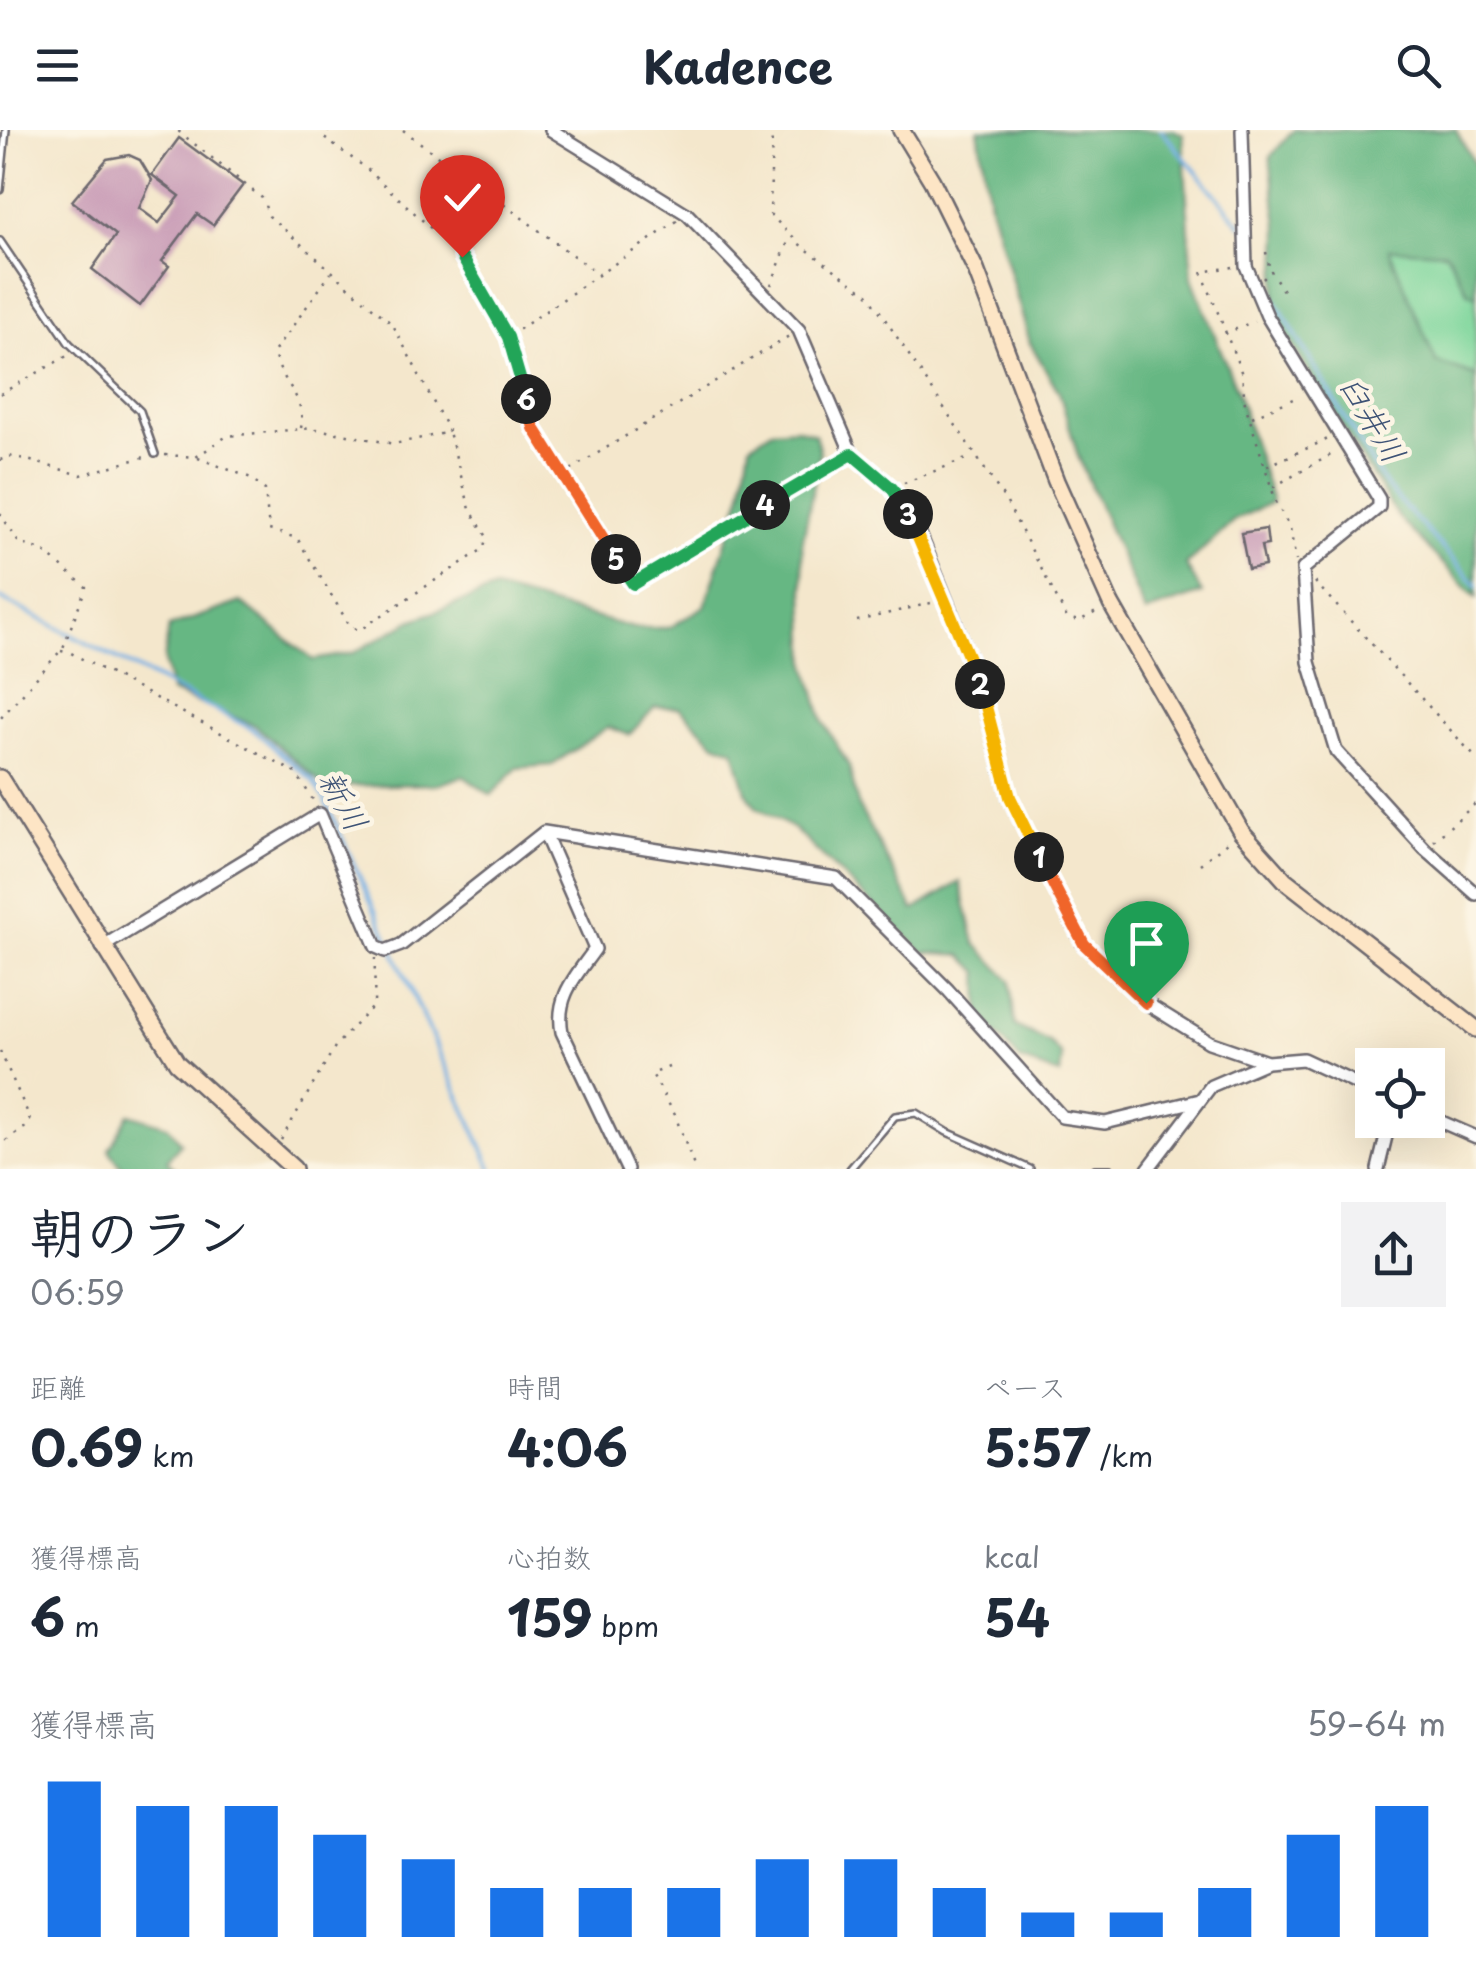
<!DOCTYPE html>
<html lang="ja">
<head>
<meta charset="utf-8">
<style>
  body { margin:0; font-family:"Playpen Sans","Klee One",sans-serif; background:#f2f2f3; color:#1f2937; height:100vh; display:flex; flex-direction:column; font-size:38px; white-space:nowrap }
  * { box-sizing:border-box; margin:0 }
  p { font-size:32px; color:#747a83 }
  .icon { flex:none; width:55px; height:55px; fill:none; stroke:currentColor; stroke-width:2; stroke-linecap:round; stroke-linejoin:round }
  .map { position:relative; height:1039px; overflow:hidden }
  .panel { display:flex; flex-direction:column; background:#fff; flex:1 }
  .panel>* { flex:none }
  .buttons { position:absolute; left:1355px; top:918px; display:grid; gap:20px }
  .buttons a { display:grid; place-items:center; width:90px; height:90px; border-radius:0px; background:#fff; box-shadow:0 10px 40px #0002; font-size:50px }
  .pin { position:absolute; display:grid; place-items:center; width:85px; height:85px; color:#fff; margin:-102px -42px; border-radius:50% 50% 50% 0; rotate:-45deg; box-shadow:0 0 10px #0007 }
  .pin .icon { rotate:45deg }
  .km { position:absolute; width:50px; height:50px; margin:-25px; border-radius:50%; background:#222; color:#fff; font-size:28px; line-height:50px; text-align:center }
  .round { display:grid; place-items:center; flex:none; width:105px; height:105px; border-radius:0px; background:#f2f2f3 }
  .head { display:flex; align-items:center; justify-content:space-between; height:170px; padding:0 30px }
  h1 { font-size:55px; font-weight:700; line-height:75px }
  .metrics { display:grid; grid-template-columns:repeat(3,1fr); gap:15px; height:170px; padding:10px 30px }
  .metrics div { display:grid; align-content:center }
  .metrics b { font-size:50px; font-weight:700 }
  .metrics small { font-size:28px; font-weight:400 }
  .metrics p { font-size:28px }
  .chart { height:280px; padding:20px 30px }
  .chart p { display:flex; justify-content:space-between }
  .chart svg { width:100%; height:180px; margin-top:10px; stroke:#1a73e8; stroke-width:6 }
  header { display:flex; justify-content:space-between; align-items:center; height:130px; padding:0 30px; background:#fff; font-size:45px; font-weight:700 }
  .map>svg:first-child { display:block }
  .green { fill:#7dd69b; stroke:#507c6b; stroke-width:2.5 }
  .forest { fill:#66b783; stroke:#446c5f; stroke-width:2.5 }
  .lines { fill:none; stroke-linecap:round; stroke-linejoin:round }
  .stream { stroke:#72afe4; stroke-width:4 }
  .building { fill:#ca9fb8 }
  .lane-casing { stroke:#6c676e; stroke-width:10 }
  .street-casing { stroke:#6c676e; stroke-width:16 }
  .secondary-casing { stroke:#6c676e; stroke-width:20 }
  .path { stroke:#6c676e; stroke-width:2.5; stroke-dasharray:2.5 8; stroke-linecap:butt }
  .lane { stroke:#fff; stroke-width:5 }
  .street { stroke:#fff; stroke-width:11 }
  .secondary { stroke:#fde5c5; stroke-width:15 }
  .split-1-casing { stroke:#fff; stroke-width:20 }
  .split-2-casing { stroke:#fff; stroke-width:20 }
  .split-3-casing { stroke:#fff; stroke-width:20 }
  .split-4-casing { stroke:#fff; stroke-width:20 }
  .split-5-casing { stroke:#fff; stroke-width:20 }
  .split-6-casing { stroke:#fff; stroke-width:20 }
  .split-7-casing { stroke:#fff; stroke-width:20 }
  .split-1 { stroke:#f0652b; stroke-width:12 }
  .split-2 { stroke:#f5b400; stroke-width:12 }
  .split-3 { stroke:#f5b400; stroke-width:12 }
  .split-4 { stroke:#22a559; stroke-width:12 }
  .split-5 { stroke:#22a559; stroke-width:12 }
  .split-6 { stroke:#f0652b; stroke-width:12 }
  .split-7 { stroke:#22a559; stroke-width:12 }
  .labels { text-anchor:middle; stroke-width:9; stroke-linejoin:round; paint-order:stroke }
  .water-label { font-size:32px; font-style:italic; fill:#3e5376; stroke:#fcf5e5 }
</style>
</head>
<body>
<header><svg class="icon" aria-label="menu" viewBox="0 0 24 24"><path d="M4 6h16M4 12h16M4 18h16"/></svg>Kadence<svg class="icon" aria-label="search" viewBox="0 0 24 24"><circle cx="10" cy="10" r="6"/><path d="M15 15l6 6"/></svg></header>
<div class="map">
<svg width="1476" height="1039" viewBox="0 0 1476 1039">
  <rect width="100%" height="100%" fill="#fcf5e5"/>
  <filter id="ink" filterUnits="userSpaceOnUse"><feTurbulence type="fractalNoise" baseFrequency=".01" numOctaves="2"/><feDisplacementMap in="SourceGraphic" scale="20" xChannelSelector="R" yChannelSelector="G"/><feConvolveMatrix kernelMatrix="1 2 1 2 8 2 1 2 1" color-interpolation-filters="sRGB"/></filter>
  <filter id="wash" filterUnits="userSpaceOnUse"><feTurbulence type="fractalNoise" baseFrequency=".0048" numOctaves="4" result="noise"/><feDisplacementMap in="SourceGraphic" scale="40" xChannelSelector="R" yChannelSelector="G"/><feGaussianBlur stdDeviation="2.25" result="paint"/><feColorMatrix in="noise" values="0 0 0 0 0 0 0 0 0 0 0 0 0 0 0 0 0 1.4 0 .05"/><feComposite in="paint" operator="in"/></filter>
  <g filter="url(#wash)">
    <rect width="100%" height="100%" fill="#f4e7cc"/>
    <path class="green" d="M1388 118 1446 122 1468 162 1476 166V246L1436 232Z"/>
    <path class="forest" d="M978 0H1173L1183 5 1192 148 1237 261 1272 372 1233 391 1186 435 1202 463 1145 483 1078 326 1059 262 1030 213 989 71Z
      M1294 0H1456L1476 37V166L1468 162 1446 122 1389 119 1436 232 1476 246V468L1398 387 1274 186 1279 104 1270 27Z
      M796 298 815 304 820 323 802 414 807 535 823 591 849 636 858 675 914 780 960 752 975 813 1010 850 1015 896 1048 911 1062 926 1060 945 1020 930 980 885 979 842 962 825 922 822 794 699 756 677 746 662 734 620 715 613 680 578 655 577 629 605 608 597 552 635 517 638 491 665 463 646 440 654 324 656 256 596 171 562 164 531 169 497 241 472 313 530 353 523 411 491 495 459 633 498H669L705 476 742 363 750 315 772 300Z
      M129 984 168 996 181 1013 167 1030 175 1039H123L109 1020Z"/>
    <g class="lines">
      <path class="stream" d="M1161 0 1242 96
        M1251 130 1385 355 1476 455
        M0 468 254 600 313 651 324 668 492 1039"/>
    </g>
    <g id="blocks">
      <path class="building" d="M179 8 243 55 213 95 197 84 162 131 169 136 140 176 92 139 116 105 72 71 107 29 129 25 140 30 152 50 139 78 159 93 180 66 152 45Z
        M1266 399 1268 415 1261 416 1265 436 1248 439 1241 403Z"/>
    </g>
  </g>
  <g filter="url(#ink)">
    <use href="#blocks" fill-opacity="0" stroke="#6c676e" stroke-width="2.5"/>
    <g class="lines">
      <defs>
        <path id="lane" d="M0 60 6 0
          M0 111 69 213 140 281 155 324
          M850 1039 895 986 916 983 947 1002 1030 1039
          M1095 1039H1110"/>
        <path id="street" d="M551 0 687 84 799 200 852 324 892 358 920 404 979 551 1009 667 1083 814 1146 873 1209 912 1267 932
          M1242 0 1246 136 1267 186 1379 369V377L1303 439 1309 532 1336 621 1425 719 1476 764
          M544 702 595 819C576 846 555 867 562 902L627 1039
          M102 817 320 684 376 817 385 821 401 815 544 702 836 748 948 860 1062 987 1105 993 1200 970
          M1428 986 1476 1007
          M1148 1039 1211 956 1267 932 1303 929 1372 961
          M1378 1039 1390 990"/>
        <path id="secondary" d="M901 0 932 51 976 140 1056 351 1111 474 1241 701 1285 750 1476 899
          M0 648 177 933 294 1039"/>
      </defs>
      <use href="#lane" class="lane-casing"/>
      <use href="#street" class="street-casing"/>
      <use href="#secondary" class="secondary-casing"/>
      <path class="path" d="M329 0 324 8 366 38 462 127 507 206
        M403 0 598 144
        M772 0 770 84 798 113 869 165 1006 371 1067 488 1079 491 1100 480
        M677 91 508 207 534 298 633 454 842 330
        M1266 122 1270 140
        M1233 137 1202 142 1242 244 1245 274 1276 372 1290 398 1296 431
        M1263 149 1271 141 1285 164
        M771 155 790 107
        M1225 204 1254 191
        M0 264 67 226
        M1252 287 1300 266
        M301 298C307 266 278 250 274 222L331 143
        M165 325 196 327 227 306 312 298 394 314 449 302 393 195 269 86 262 68 177 0
        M198 328 251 348 265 360 269 400 297 408 351 498 361 499 483 419 487 407 470 379 449 302
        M0 330 13 326 81 345 148 326
        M1267 336 1328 309
        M562 345 789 206
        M904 353 971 327
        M1273 357 1336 322
        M0 383 19 413 42 420 86 457 63 518 0 589
        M1315 452 1476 628
        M857 491 935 472
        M61 521 71 523 296 643 315 673
        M1434 711 1476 673
        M1200 734 1232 708
        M0 921 30 988 27 996 0 1015
        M669 937 652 944 675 985 695 1039
        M281 1010 336 915 374 875 375 828"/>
      <use href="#lane" class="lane"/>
      <use href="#street" class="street"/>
      <use href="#secondary" class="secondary"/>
    </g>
  </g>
  <g class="lines" filter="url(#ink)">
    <defs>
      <path id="split-1" d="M1039 727 1084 814 1146 873"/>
      <path id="split-2" d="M980 554 1010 667 1039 727"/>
      <path id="split-3" d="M908 384 980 554"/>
      <path id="split-4" d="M765 375 852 324 892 358 908 384"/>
      <path id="split-5" d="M616 429 633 454 765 375"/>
      <path id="split-6" d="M526 269 534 298 616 429"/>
      <path id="split-7" d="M462 127 508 207 526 269"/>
    </defs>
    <use href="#split-1" class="split-1-casing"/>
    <use href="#split-2" class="split-2-casing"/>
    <use href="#split-3" class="split-3-casing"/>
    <use href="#split-4" class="split-4-casing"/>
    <use href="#split-5" class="split-5-casing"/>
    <use href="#split-6" class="split-6-casing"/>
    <use href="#split-7" class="split-7-casing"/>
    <use href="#split-1" class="split-1"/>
    <use href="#split-2" class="split-2"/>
    <use href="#split-3" class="split-3"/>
    <use href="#split-4" class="split-4"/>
    <use href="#split-5" class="split-5"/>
    <use href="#split-6" class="split-6"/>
    <use href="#split-7" class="split-7"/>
  </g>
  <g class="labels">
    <g class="water-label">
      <text transform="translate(1372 289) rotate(59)" y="11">臼井川</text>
      <text transform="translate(343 671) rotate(61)" y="11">新川</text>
    </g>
  </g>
</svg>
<div class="buttons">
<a><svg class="icon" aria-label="locate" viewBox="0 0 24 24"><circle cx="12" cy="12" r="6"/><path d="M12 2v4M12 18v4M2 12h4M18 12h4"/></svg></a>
</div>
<div class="pin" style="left:1146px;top:873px;background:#1e9e55"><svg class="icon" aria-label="arrive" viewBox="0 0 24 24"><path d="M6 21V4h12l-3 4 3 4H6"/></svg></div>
<div class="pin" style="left:462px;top:127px;background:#d93025"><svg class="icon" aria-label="check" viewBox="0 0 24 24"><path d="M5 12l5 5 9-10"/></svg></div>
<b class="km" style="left:1039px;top:727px">1</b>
<b class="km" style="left:980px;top:554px">2</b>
<b class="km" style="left:908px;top:384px">3</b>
<b class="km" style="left:765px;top:375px">4</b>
<b class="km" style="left:616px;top:429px">5</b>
<b class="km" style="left:526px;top:269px">6</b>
</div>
<section class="panel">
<div class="head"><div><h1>朝のラン</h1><p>06:59</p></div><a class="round"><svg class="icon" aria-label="share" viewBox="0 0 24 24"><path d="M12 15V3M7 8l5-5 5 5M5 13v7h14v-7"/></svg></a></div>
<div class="metrics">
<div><p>距離</p><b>0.69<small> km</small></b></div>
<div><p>時間</p><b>4:06</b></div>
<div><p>ペース</p><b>5:57<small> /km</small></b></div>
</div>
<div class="metrics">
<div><p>獲得標高</p><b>6<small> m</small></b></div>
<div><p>心拍数</p><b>159<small> bpm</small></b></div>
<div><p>kcal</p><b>54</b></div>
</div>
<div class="chart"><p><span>獲得標高</span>59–64 m</p>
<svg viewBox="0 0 160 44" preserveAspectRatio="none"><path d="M5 44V6M15 44V12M25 44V12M35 44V19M45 44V25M55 44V32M65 44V32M75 44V32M85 44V25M95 44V25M105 44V32M115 44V38M125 44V38M135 44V32M145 44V19M155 44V12"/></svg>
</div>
</section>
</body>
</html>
